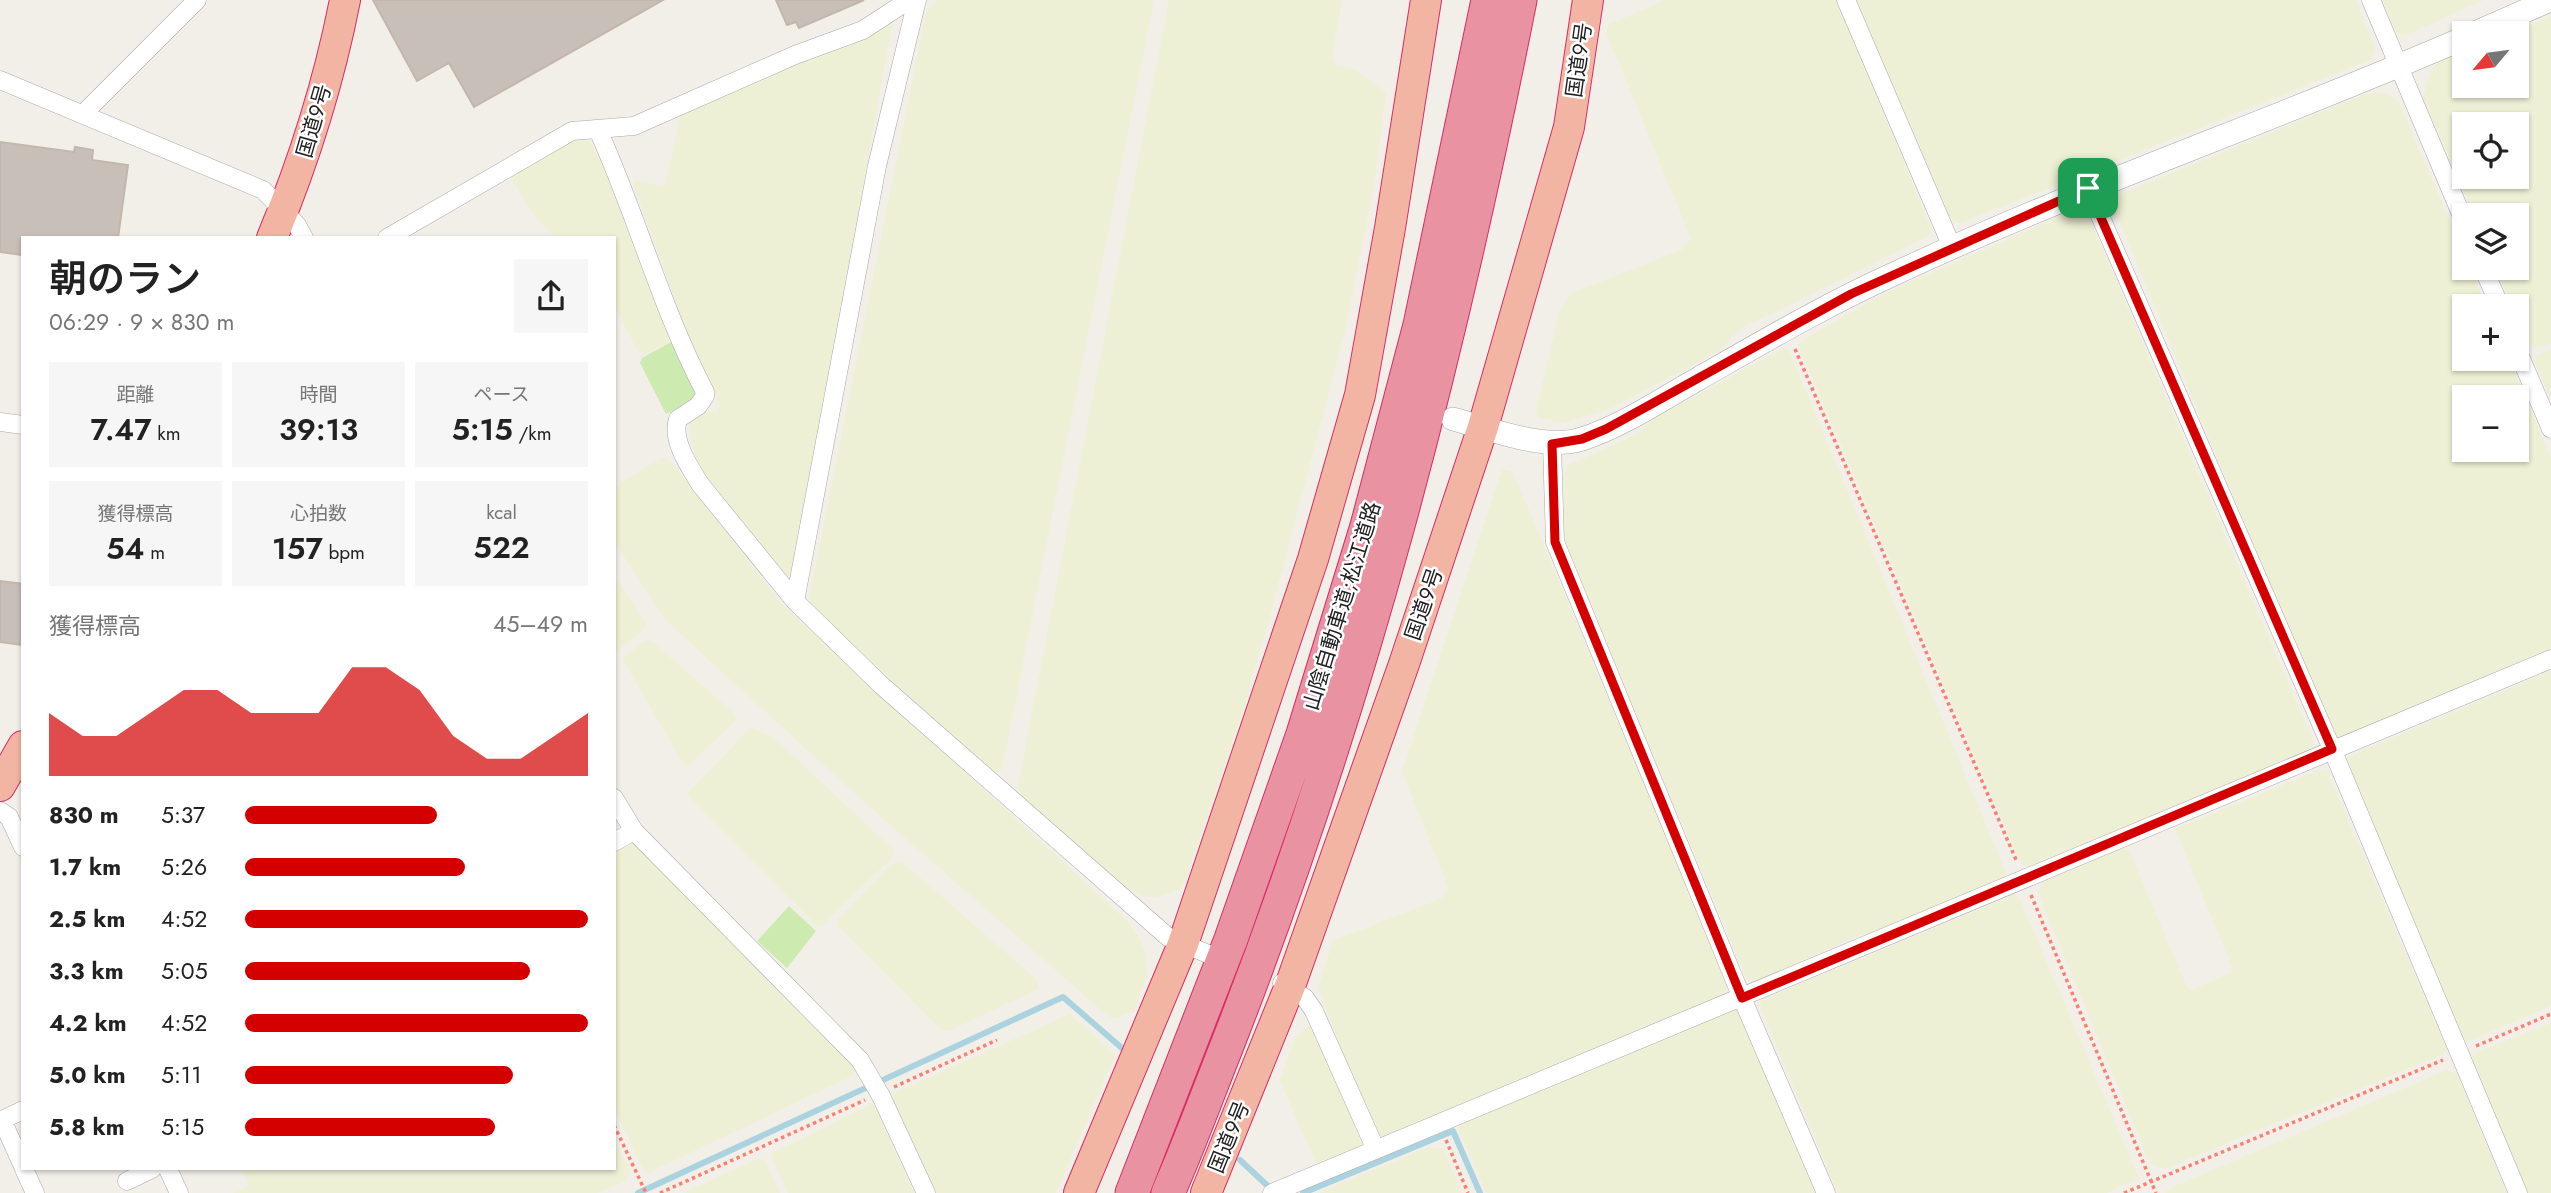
<!DOCTYPE html>
<html lang="ja">
<head>
<meta charset="utf-8">
<style>
  body { margin:0; font-family:Jost,"Noto Sans JP",sans-serif; background:#f6f6f6; color:#222; height:100vh; display:flex; flex-direction:column; font-size:26px; white-space:nowrap }
  * { box-sizing:border-box; margin:0 }
  p { font-size:23px; color:#767676 }
  .icon { flex:none; width:38px; height:38px; fill:none; stroke:currentColor; stroke-width:2; stroke-linecap:round; stroke-linejoin:round }
  .map { position:relative; flex:1; overflow:hidden }
  .sheet { position:absolute; left:21px; top:236px; width:595px; height:934px; display:flex; flex-direction:column; background:#fff; border-radius:0px; box-shadow:0 2px 5px #0004 }
  .sheet>* { flex:none }
  .needle { width:46px; rotate:241deg }
  .controls { position:absolute; left:2452px; top:21px; display:grid; gap:14px }
  .controls a { display:grid; place-items:center; width:77px; height:77px; border-radius:0px; background:#fff; box-shadow:0 2px 5px #0004; font-size:35px }
  .pin { position:absolute; display:grid; place-items:center; width:60px; height:60px; color:#fff; margin:-30px; border-radius:14px; box-shadow:0 4px 10px #0006 }
  .round { display:grid; place-items:center; flex:none; width:74px; height:74px; border-radius:0px; background:#f6f6f6 }
  .head { display:flex; align-items:center; justify-content:space-between; height:119px; padding:0 28px }
  h1 { font-size:38px; font-weight:600; line-height:52px }
  .stats { display:grid; grid-template-columns:repeat(3,1fr); gap:10px; height:119px; padding:7px 28px }
  .stats div { display:grid; align-content:center; border-radius:0px; background:#f6f6f6; text-align:center }
  .stats b { font-size:30px; font-weight:600 }
  .stats small { font-size:19px; font-weight:400 }
  .stats p { font-size:19px }
  .chart { height:196px; padding:14px 28px }
  .chart p { display:flex; justify-content:space-between }
  .chart svg { width:100%; height:126px; margin-top:7px; fill:#d40000; opacity:.7 }
  ul { padding:0 28px; list-style:none; font-size:23px }
  li { display:grid; grid-template-columns:112px 84px 1fr; align-items:center; height:52px }
  li i { height:18px; border-radius:9px; background:#d40000 }
  .map>svg:first-child { display:block }
  .farmland { fill:#eef0d5; fill-rule:evenodd }
  .grass { fill:#cdebb0 }
  .lines { fill:none; stroke-linecap:round; stroke-linejoin:round }
  .stream { stroke:#aad3df; stroke-width:6 }
  .building { fill:#c7bfb8; stroke:#c4b6ab; stroke-width:2 }
  .minor-casing { stroke:#a9a9a9; stroke-width:19 }
  .tertiary-casing { stroke:#a9a9a9; stroke-width:24 }
  .trunk-casing { stroke:#dc2a67; stroke-width:32 }
  .motorway-casing { stroke:#dc2a67; stroke-width:35 }
  .path { stroke:#fa8072; stroke-width:3.5; stroke-dasharray:3.5 3.5; stroke-linecap:butt }
  .minor { stroke:#fff; stroke-width:18 }
  .tertiary { stroke:#fff; stroke-width:23 }
  .trunk { stroke:#f2b4a3; stroke-width:30 }
  .motorway { stroke:#e892a2; stroke-width:33 }
  .route-casing { stroke:#fff; stroke-width:14 }
  .route { stroke:#d40000; stroke-width:9 }
  .labels { text-anchor:middle; stroke-width:5; stroke-linejoin:round; paint-order:stroke }
  .street-label { font-size:21px; fill:#222; stroke:#fff }
</style>
</head>
<body>
<div class="map">
<svg width="2551" height="1193" viewBox="0 0 2551 1193">
  <rect width="100%" height="100%" fill="#f2efe9"/>
  <path class="farmland" d="M937 0H1154L1002 769 998 772H993L814 610 809 599 926 12Z
    M1169 0H1342L1332 56 1335 65 1355 70 1386 92 1375 180 1345 331 1270 616 1243 710 1185 882 1179 890 1154 898 1128 891 1023 800 1018 785Z
    M1666 0H1837L1930 226V235L1740 329 1719 351 1612 408 1564 423 1538 417 1536 411 1560 309 1572 293 1681 250 1691 239 1606 32 1609 24Z
    M1856 0H2356L2375 48 2370 60 1961 223 1952 221Z
    M2382 0H2484L2404 36 2396 32Z
    M2551 16V344L2539 348 2528 342 2517 315 2516 306H2513L2496 268H2516V215H2474L2423 98 2430 73 2439 61 2464 51V86H2516V33H2509ZM2464 124H2516V177H2464Z
    M888 22 892 24 794 574 788 579 697 464 688 422 692 417 706 411 716 412 720 407 681 318 633 183 636 180 663 187 666 183 680 116Z
    M2378 92 2389 95 2399 102 2464 255V268H2470L2486 306H2464V359H2509L2551 458V648L2334 740 2111 201 2113 197 2366 94ZM2464 397H2516V450H2464Z
    M587 137 614 185 669 334 668 343 646 354 638 351 614 307V238H558L552 235 534 216 511 178 512 172 568 139Z
    M2082 207 2087 213 2314 743 2310 750 2028 867 2021 864 1797 343 1881 295Z
    M1784 348 1789 350 2006 873 2003 879 1870 935 1862 934 1755 982 1745 976 1564 540V474L1568 465 1638 434 1654 418Z
    M2551 350V400L2534 361 2537 355Z
    M661 458 669 459 781 603 1127 921 1138 935 1145 951 1148 972 1134 1011 1116 1018 1109 1017 874 811 665 620 614 541V487Z
    M1502 469 1513 472 1729 986 1721 996 1386 1139 1373 1130 1318 988 1333 941 1440 899 1449 890 1402 772Z
    M614 575 646 623 645 629 614 653Z
    M647 640 652 641 735 714 736 720 688 766 682 762 623 660 624 656Z
    M2551 671V1006L2467 1042 2461 1039 2345 762 2350 756Z
    M751 727 773 737 894 850 890 860 822 925 817 926 688 796V793Z
    M2319 770 2327 771 2447 1049 2444 1054 2164 1169 2150 1164 2038 893 2042 882 2121 848 2130 852 2187 987 2191 990 2230 973 2232 967 2175 829Z
    M629 841 635 844 855 1069 854 1075 648 1173 643 1170 614 1107V848Z
    M901 861 1036 979 1038 989 949 1031H942L838 926 837 920 891 864Z
    M2014 895 2019 897 2139 1178 2107 1193H1838L1760 1007 1761 1000Z
    M1739 1006 1821 1193H1486L1458 1128 1462 1122Z
    M1070 1014 1115 1055 1056 1193H934L891 1097 894 1093Z
    M2551 1023V1193H2526L2470 1059 2475 1053Z
    M1314 1026 1363 1147 1323 1166 1315 1161 1280 1081 1294 1040 1306 1027Z
    M2447 1070 2457 1074 2507 1193H2165L2168 1189Z
    M871 1104 874 1105 914 1193H788L771 1155 774 1152Z
    M614 1137 630 1171 625 1181 598 1193H233L247 1187 248 1181 243 1169H614Z
    M1429 1147 1443 1148 1462 1193H1318Z
    M760 1158 766 1162 780 1193H683Z"/>
  <path class="grass" d="M671 342H674L697 386 696 399 666 414 640 363 642 358Z
    M789 906 816 931 787 968 757 941Z"/>
  <g class="lines">
    <path class="stream" d="M1240 1160 1271 1189
      M638 1193 1063 997 1123 1049
      M1303 1193 1453 1131 1480 1193"/>
  </g>
  <path class="building" d="M373 0H663L474 107 449 63 417 81Z
    M776 0H864L799 28 796 22 787 25Z
    M0 142 74 152 75 147 93 150 92 160 128 165 118 238H23V255L0 252Z
    M0 581 23 584V645L0 642Z"/>
  <g class="lines">
    <defs>
      <path id="minor" d="M1846 0 1952 247
        M2371 0 2464 221
        M0 80 263 190 297 225 304 238
        M84 113 197 0
        M598 130C637 216 661 308 705 392V396L698 406 678 419C671 440 689 466 700 484L795 601 880 684 1168 937 1208 954
        M2088 188 2332 749 2518 1193
        M387 238 572 131 634 126 795 55 863 30 909 0
        M2483 268 2500 306
        M2516 347 2551 429
        M0 422 23 425
        M1552 444 1555 542 1742 998 1826 1193
        M795 601 877 166 917 0
        M614 798 634 831 860 1060 881 1096 926 1193
        M0 811 9 817 23 847
        M614 842 634 831
        M1282 983 1305 998 1314 1011 1376 1150
        M2 1120 23 1166
        M0 1121 23 1110
        M24 1169 35 1193
        M168 1169 179 1193
        M127 1181 152 1169
        M1272 1193 2551 659"/>
      <path id="tertiary" d="M2475 33 2550 0
        M1453 419C1490 429 1546 451 1582 439 1622 426 1659 401 1696 380 1761 343 1827 304 1896 273 2082 186 2276 120 2464 38"/>
      <path id="trunk" d="M272 238C304 161 329 82 345 0
        M0 786 23 746
        M1079 1193 1183 944 1313 559 1360 395 1390 228 1426 0
        M1206 1193 1290 986 1404 664 1483 427 1569 127 1588 0"/>
      <path id="motorway" d="M1132 1193 1231 939 1303 734 1367 526 1420 325 1488 0
        M1168 1193C1189 1145 1207 1096 1226 1048 1360 706 1449 359 1520 0"/>
    </defs>
    <use href="#minor" class="minor-casing"/>
    <use href="#tertiary" class="tertiary-casing"/>
    <use href="#trunk" class="trunk-casing"/>
    <use href="#motorway" class="motorway-casing"/>
    <path class="path" d="M1795 349 2017 862
      M2031 895 2156 1193
      M2476 1046 2551 1014
      M894 1087 997 1040
      M614 1125 646 1193
      M1446 1140 1468 1193
      M660 1193 865 1100
      M2124 1193 2443 1060"/>
    <use href="#minor" class="minor"/>
    <use href="#tertiary" class="tertiary"/>
    <use href="#trunk" class="trunk"/>
    <use href="#motorway" class="motorway"/>
  </g>
  <g class="lines">
    <defs>
      <path id="route" d="M2088 188 2332 749 1742 998 1555 542 1552 444 1582 439 1606 429 1851 294Z"/>
    </defs>
    <use href="#route" class="route-casing"/>
    <use href="#route" class="route"/>
  </g>
  <g class="labels">
    <g class="street-label">
      <text transform="translate(1579 60) rotate(-82)" y="7">国道9号</text>
      <text transform="translate(314 121) rotate(-74)" y="7">国道9号</text>
      <text transform="translate(1424 604) rotate(-71)" y="7">国道9号</text>
      <text transform="translate(1342 606) rotate(-73)" y="7">山陰自動車道;松江道路</text>
      <text transform="translate(1229 1137) rotate(-68)" y="7">国道9号</text>
    </g>
  </g>
</svg>
<div class="controls">
<a><svg class="needle" viewBox="-14 -14 28 28"><path d="M0-13l5 13h-10z" fill="#e53935"/><path d="M0 13l5-13h-10z" fill="#767676"/></svg></a>
<a><svg class="icon" aria-label="locate" viewBox="0 0 24 24"><circle cx="12" cy="12" r="6"/><path d="M12 2v4M12 18v4M2 12h4M18 12h4"/></svg></a>
<a><svg class="icon" aria-label="layers" viewBox="0 0 24 24"><path d="M12 4l9 5-9 5-9-5zM3 14l9 5 9-5"/></svg></a>
<a>+</a>
<a>−</a>
</div>
<div class="pin" style="left:2088px;top:188px;background:#1e9e55"><svg class="icon" aria-label="arrive" viewBox="0 0 24 24"><path d="M6 21V4h12l-3 4 3 4H6"/></svg></div>
<section class="sheet">
<div class="head"><div><h1>朝のラン</h1><p>06:29 · 9 × 830 m</p></div><a class="round"><svg class="icon" aria-label="share" viewBox="0 0 24 24"><path d="M12 15V3M7 8l5-5 5 5M5 13v7h14v-7"/></svg></a></div>
<div class="stats">
<div><p>距離</p><b>7.47<small> km</small></b></div>
<div><p>時間</p><b>39:13</b></div>
<div><p>ペース</p><b>5:15<small> /km</small></b></div>
</div>
<div class="stats">
<div><p>獲得標高</p><b>54<small> m</small></b></div>
<div><p>心拍数</p><b>157<small> bpm</small></b></div>
<div><p>kcal</p><b>522</b></div>
</div>
<div class="chart"><p><span>獲得標高</span>45–49 m</p>
<svg viewBox="0 0 160 44" preserveAspectRatio="none"><path d="M0 44V22L10 30L20 30L30 22L40 14L50 14L60 22L70 22L80 22L90 6L100 6L110 14L120 30L130 38L140 38L150 30L160 22V44z"/></svg>
</div>
<ul>
<li><b>830 m</b>5:37<i style="width:56%"></i></li>
<li><b>1.7 km</b>5:26<i style="width:64%"></i></li>
<li><b>2.5 km</b>4:52<i style="width:100%"></i></li>
<li><b>3.3 km</b>5:05<i style="width:83%"></i></li>
<li><b>4.2 km</b>4:52<i style="width:100%"></i></li>
<li><b>5.0 km</b>5:11<i style="width:78%"></i></li>
<li><b>5.8 km</b>5:15<i style="width:73%"></i></li>
</ul>
</section>
</div>
</body>
</html>
